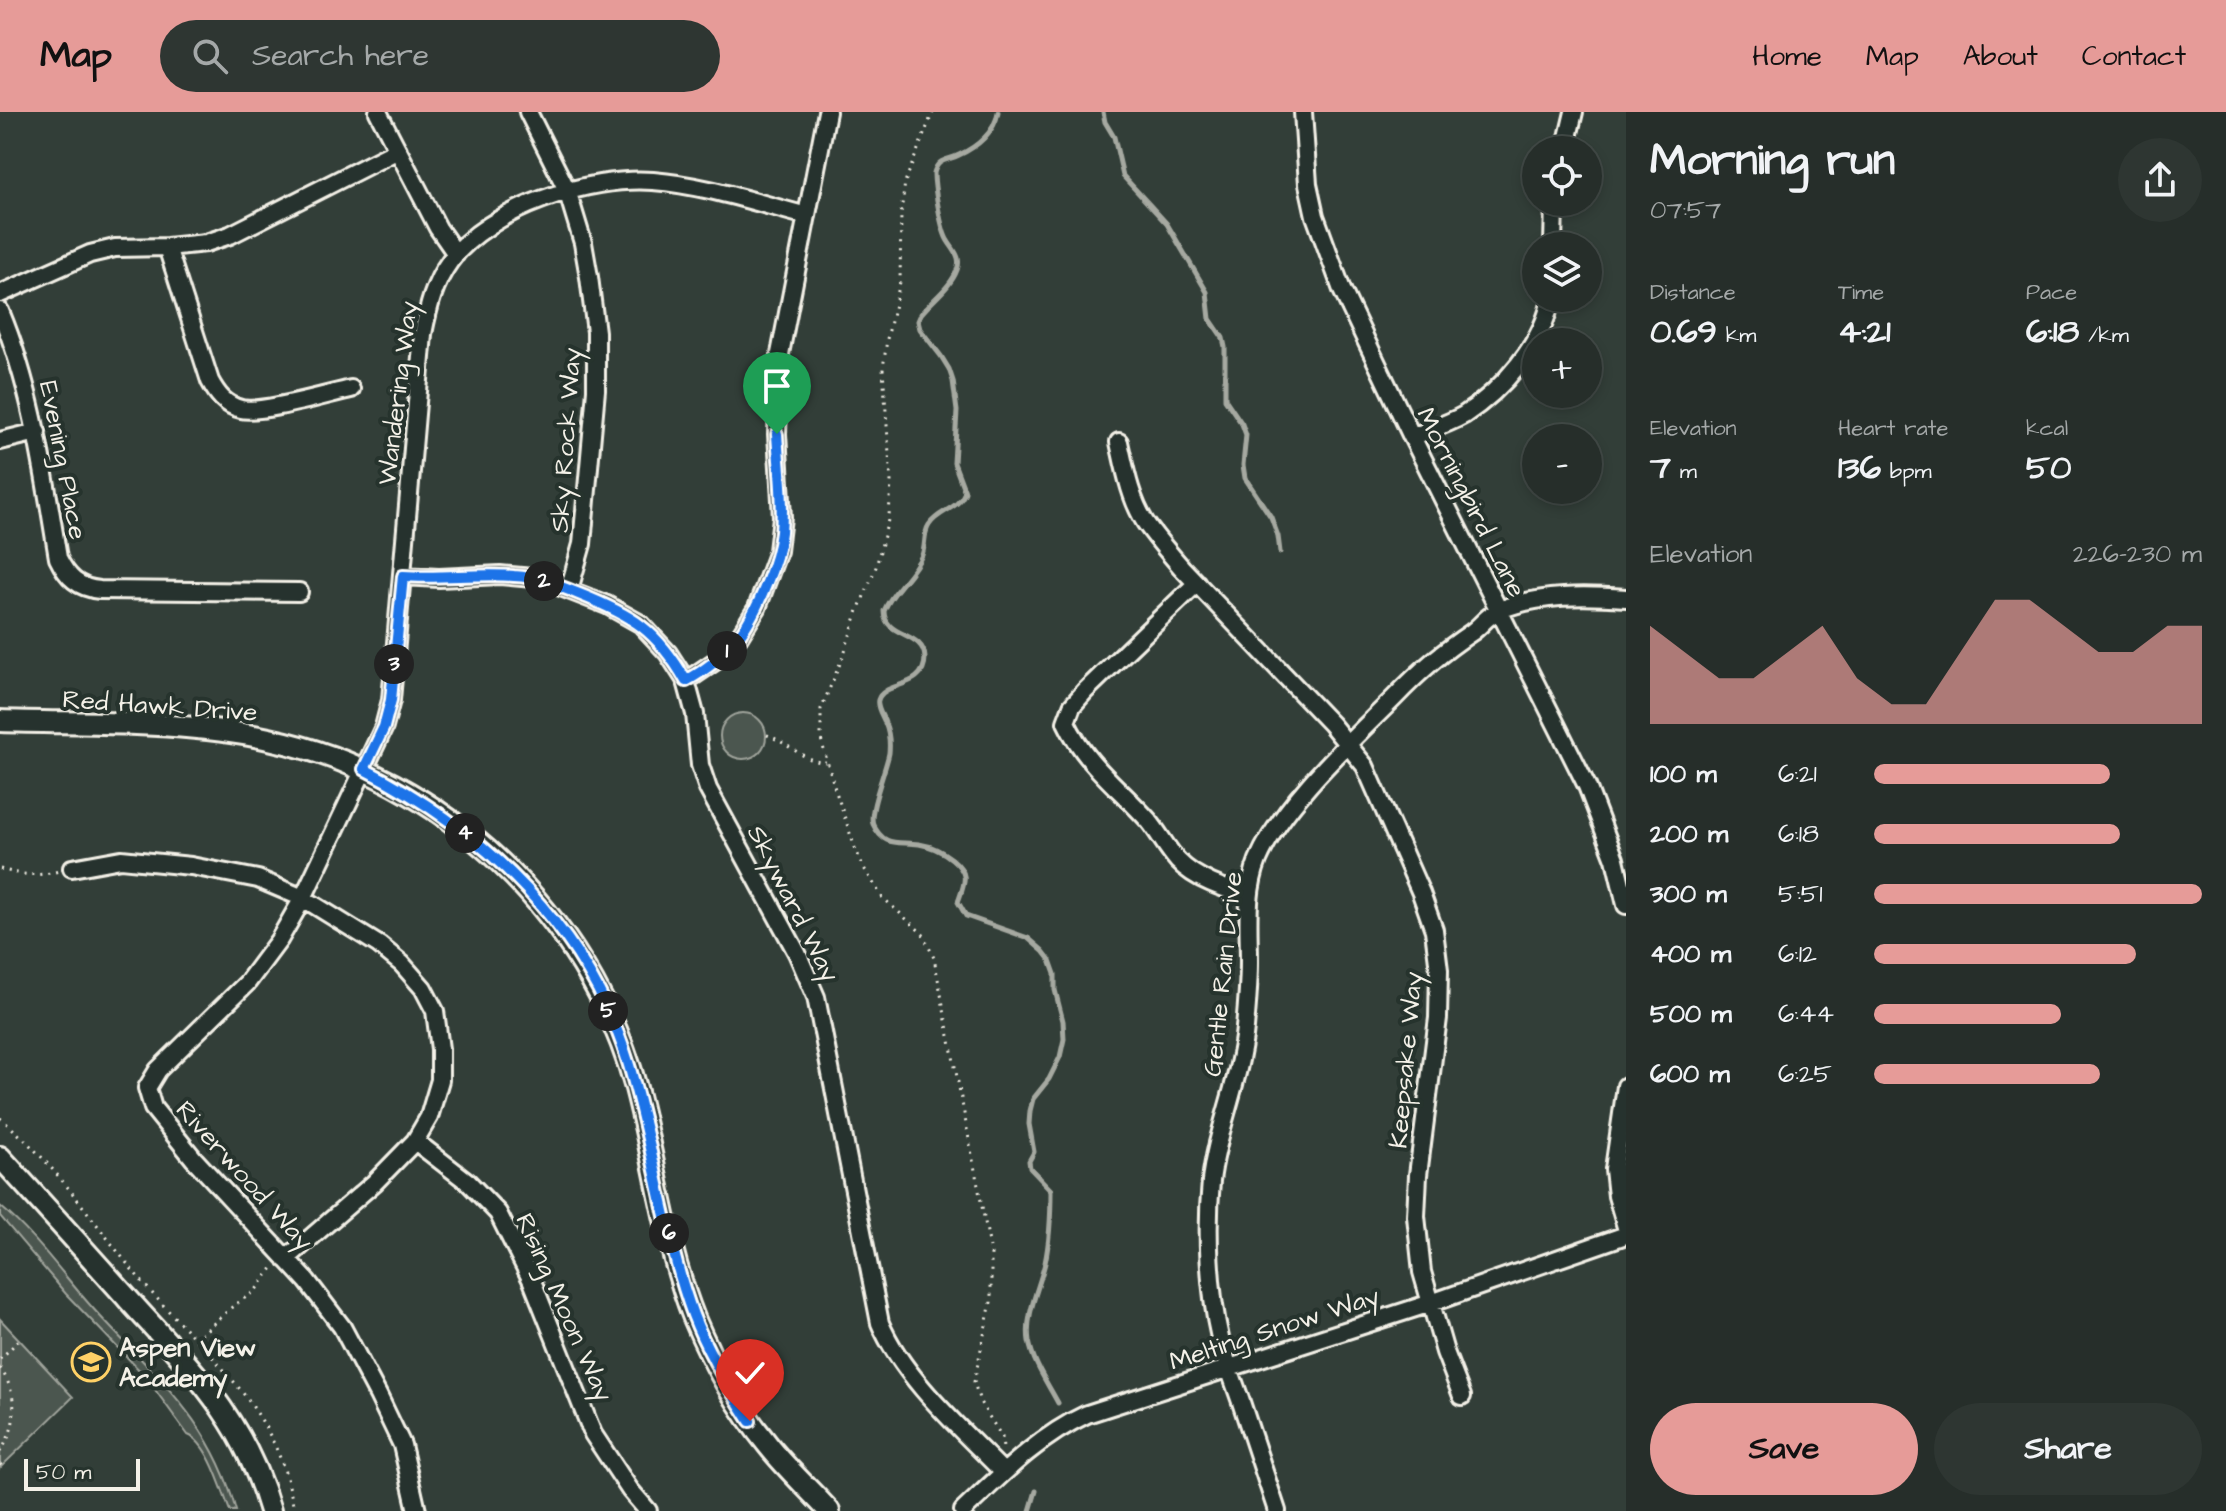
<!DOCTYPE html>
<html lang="en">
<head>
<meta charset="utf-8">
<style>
  body { margin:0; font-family:"Architects Daughter",sans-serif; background:#2e3632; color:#f1f3f6; height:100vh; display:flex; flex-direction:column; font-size:30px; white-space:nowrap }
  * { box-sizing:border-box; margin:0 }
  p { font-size:26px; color:#a4a8a8 }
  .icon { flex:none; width:44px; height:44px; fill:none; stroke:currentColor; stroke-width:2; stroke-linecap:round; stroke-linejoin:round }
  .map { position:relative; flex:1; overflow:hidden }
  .sheet { display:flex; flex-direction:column; background:#262e2a; width:600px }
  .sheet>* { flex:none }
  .buttons { position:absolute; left:1522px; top:24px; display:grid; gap:16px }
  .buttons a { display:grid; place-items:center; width:80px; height:80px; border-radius:50%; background:#262e2a; box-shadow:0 4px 12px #0003,0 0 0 2px #424a47; font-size:40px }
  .scale { position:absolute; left:24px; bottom:20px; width:116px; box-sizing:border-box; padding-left:8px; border:4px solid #f4f1e8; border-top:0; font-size:22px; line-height:28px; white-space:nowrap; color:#f4f1e8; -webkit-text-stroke:6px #26332d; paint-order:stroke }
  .pin { position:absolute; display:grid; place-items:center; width:68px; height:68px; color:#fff; margin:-82px -34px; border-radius:50% 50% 50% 0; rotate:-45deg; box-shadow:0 0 8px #0007 }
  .pin .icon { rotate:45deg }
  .km { position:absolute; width:40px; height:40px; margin:-20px; border-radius:50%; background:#222; color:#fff; font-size:22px; line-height:40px; text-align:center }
  .round { display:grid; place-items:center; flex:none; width:84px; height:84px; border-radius:42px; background:#2e3632 }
  .head { display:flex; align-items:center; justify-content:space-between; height:136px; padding:0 24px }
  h1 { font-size:44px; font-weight:700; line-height:60px }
  .stats { display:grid; grid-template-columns:repeat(3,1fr); gap:12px; height:136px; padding:8px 24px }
  .stats div { display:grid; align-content:center }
  .stats b { font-size:34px; font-weight:700 }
  .stats small { font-size:22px; font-weight:400 }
  .stats p { font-size:22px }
  .chart { height:224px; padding:16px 24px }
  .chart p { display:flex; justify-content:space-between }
  .chart svg { width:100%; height:144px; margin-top:8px; fill:#e69b98; opacity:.7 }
  .primary-button { display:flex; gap:16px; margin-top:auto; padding:16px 24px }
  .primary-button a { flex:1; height:92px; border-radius:48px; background:#e69b98; color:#111; font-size:32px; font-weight:700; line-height:92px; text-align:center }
  .primary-button a+a { background:#2e3632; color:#f1f3f6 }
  ul { padding:0 24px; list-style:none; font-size:26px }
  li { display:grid; grid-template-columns:128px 96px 1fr; align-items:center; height:60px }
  li i { height:20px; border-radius:10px; background:#e69b98 }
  header { display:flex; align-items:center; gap:48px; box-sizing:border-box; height:112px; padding:0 40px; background:#e69b98; color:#111 }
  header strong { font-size:38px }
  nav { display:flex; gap:44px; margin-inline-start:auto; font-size:28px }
  .search { width:560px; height:72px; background:#2e3632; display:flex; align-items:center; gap:20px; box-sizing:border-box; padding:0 28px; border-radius:44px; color:#a4a8a8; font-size:30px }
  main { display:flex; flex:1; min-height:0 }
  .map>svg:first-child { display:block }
  .green { fill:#4c564f; stroke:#a0a49c; stroke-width:2 }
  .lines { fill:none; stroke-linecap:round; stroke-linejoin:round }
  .stream { stroke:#a6a9a1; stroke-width:5 }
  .minor-casing { stroke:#f4f1e8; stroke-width:22 }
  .tertiary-casing { stroke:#f4f1e8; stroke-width:26 }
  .path { stroke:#f4f1e8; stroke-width:3; stroke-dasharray:2 6; stroke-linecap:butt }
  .minor { stroke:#26332d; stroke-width:16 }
  .tertiary { stroke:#26332d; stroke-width:20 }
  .route-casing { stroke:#fff; stroke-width:16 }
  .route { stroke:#1a73e8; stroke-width:10 }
  .labels { text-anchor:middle; stroke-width:8; stroke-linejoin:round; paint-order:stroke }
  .street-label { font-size:26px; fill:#f4f1e8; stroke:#26332d }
  .poi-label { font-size:26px; font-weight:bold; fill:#f4f1e8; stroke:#26332d; text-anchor:start }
</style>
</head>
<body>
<header>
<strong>Map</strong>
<div class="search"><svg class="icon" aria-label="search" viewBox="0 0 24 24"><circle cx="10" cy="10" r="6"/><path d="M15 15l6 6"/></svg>Search here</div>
<nav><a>Home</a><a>Map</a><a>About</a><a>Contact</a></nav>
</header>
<main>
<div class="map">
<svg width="1626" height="1399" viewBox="0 0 1626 1399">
  <rect width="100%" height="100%" fill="#323e38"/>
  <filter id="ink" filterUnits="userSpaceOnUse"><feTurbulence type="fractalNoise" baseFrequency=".0125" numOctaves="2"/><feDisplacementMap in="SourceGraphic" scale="16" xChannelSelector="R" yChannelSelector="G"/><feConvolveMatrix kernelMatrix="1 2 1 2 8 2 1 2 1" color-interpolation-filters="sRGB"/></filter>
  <g filter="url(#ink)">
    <path class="green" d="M720 624a23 23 0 1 1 46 0a23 23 0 1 1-46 0Z
      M0 1094C36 1124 59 1158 90 1193 151 1262 211 1304 236 1399H230C222 1379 209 1331 188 1323L145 1264 66 1182 0 1104Z
      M0 1207 73 1285 0 1356Z"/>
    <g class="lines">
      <path class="stream" d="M998 0C995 20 977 35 959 43 947 49 938 46 934 61 934 74 941 119 948 129 954 139 962 145 957 158 951 175 932 188 921 202L918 209 920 217 941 244 949 257 953 269 957 299 954 351 965 380C958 398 939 398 929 413 923 422 926 433 922 443 913 464 892 478 884 499 884 526 924 519 925 546 925 578 883 569 878 588 876 596 883 604 885 611 889 620 890 631 889 641 886 657 868 701 873 712 884 736 898 729 919 732 932 734 942 739 952 747 970 762 965 770 958 790L966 804 1028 826 1043 839 1050 848 1055 862V878L1063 909 1064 927 1060 945 1049 967 1033 987 1030 999 1029 1012 1034 1040 1029 1049 1030 1056 1051 1078C1051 1102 1050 1127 1045 1151 1039 1176 1025 1203 1029 1229 1033 1251 1048 1272 1058 1291
        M1103 0 1105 10 1114 25 1123 64 1167 112 1207 180 1210 207 1223 226 1225 235V287L1242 312 1246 323 1243 353 1245 366 1271 405 1278 424 1280 440
        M1030 1399 1036 1379"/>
      <defs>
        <path id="minor" d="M378 0 438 116 456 142
          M528 0 567 78 583 131 589 165 596 220V278L582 432 569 478
          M1303 0 1308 72 1315 104 1342 178 1412 325 1587 674 1615 747 1626 793
          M1565 38 1574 0
          M1553 134 1554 90
          M167 135 210 269C217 282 225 293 241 297 260 302 328 282 351 277
          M0 182 90 142 115 136 167 135 206 131 230 123 398 38
          M0 199C33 278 44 362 58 446 67 465 78 476 100 478L299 480
          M1412 325C1429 318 1448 312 1464 303 1501 279 1544 231 1551 186
          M0 329 37 320
          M1119 330C1125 357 1130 386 1145 410 1156 426 1169 441 1182 456L1331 612 1365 654 1421 781 1434 818 1439 858 1438 906 1418 1063 1416 1104 1422 1160 1445 1240 1462 1284
          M403 464 439 466 500 463 533 466 548 470 607 493 641 512 668 541 686 569 695 602 700 653 708 677 797 841 816 885 880 1211C903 1266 961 1317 1003 1360
          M1197 471 1085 579 1072 594 1066 610C1086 653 1119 675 1149 709 1159 721 1167 737 1178 749 1196 768 1225 777 1249 784
          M686 569 717 548 739 525 757 496 778 439 782 405 777 322 780 242 827 0
          M72 756 121 747 191 754 258 767 303 786 379 833 402 852 423 876 435 899 440 937V968L429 1005 415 1029 374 1071 286 1147
          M1626 974 1614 1057 1617 1084 1626 1115
          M415 1029 468 1070 498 1101 532 1169 593 1322 630 1378 648 1399
          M417 1399 402 1333 378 1283 342 1215 307 1169 194 1047 153 996 147 976 158 958 247 871 279 828 303 786 384 615 391 588 423 222C428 196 434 171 450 149 489 96 590 64 653 69 705 73 757 91 807 104
          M963 1399C1002 1362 1038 1325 1087 1302L1431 1191 1626 1123
          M1277 1399C1265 1363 1253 1326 1241 1290 1234 1269 1225 1248 1220 1226 1209 1179 1206 1118 1211 1069 1217 1017 1240 969 1245 916 1247 894 1249 872 1249 849 1249 815 1245 781 1258 748 1282 692 1351 629 1394 586 1421 558 1441 541 1472 520 1483 512 1487 503 1500 498 1539 482 1586 483 1626 486"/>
        <path id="tertiary" d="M0 609C88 612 182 608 269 627 444 664 589 803 636 976 656 1052 665 1133 694 1206 713 1251 737 1295 768 1333 787 1357 809 1377 829 1399
          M0 1045C43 1092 85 1139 128 1187 190 1256 244 1306 270 1399"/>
      </defs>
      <use href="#minor" class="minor-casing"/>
      <use href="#tertiary" class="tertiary-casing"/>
      <path class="path" d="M933 0 905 70 901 101 900 170 887 227 883 257 891 370 889 404 876 455 857 501 844 542 821 597V627L834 674 855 736 864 756 882 785 923 822 934 846 991 1141V1190L974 1270 980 1290 1002 1325 1003 1337
        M767 623C785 629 808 652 826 650
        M0 757C23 763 35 765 59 759
        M0 1006C56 1051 93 1111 139 1166 204 1243 278 1291 294 1399
        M195 1228 232 1195 255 1179 274 1155
        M0 1247 21 1226
        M0 1256C18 1282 19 1313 0 1340
        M0 1352 2 1354"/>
      <use href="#minor" class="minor"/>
      <use href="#tertiary" class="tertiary"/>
    </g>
  </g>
  <g class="lines" filter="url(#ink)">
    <defs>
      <path id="route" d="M750 1309C728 1275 707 1240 693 1203 663 1121 654 1033 628 950 587 817 486 719 364 657L384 615 391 588 403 464C440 467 477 461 514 464 537 465 557 473 579 482 632 503 657 518 686 569 729 545 748 518 766 473 773 456 779 439 781 420 784 388 779 355 777 322"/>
    </defs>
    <use href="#route" class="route-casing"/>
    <use href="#route" class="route"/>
  </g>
  <defs>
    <symbol id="school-ring" viewBox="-11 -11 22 22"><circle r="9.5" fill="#26332d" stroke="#ffd166" stroke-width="1.5"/><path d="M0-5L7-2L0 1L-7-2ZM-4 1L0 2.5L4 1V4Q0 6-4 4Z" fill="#ffd166"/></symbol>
  </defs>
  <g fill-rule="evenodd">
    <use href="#school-ring" x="69" y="1228" width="44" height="44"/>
  </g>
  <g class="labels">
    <g class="street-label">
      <text transform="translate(397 281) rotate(-83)" y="9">Wandering Way</text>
      <text transform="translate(565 328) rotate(-86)" y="9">Sky Rock Way</text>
      <text transform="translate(64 348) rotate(79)" y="9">Evening Place</text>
      <text transform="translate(1472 390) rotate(63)" y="9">Morningbird Lane</text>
      <text transform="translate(160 593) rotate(4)" y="9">Red Hawk Drive</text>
      <text transform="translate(794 791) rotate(63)" y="9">Skyward Way</text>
      <text transform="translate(1222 862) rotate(-84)" y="9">Gentle Rain Drive</text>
      <text transform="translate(1405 948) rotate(-85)" y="9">Keepsake Way</text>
      <text transform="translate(245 1063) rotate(48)" y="9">Riverwood Way</text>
      <text transform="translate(565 1195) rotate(66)" y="9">Rising Moon Way</text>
      <text transform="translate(1274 1216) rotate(-18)" y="9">Melting Snow Way</text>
    </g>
    <g class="poi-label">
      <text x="119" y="1244">Aspen View<tspan x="119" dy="30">Academy</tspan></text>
    </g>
  </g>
</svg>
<div class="buttons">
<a><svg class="icon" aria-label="locate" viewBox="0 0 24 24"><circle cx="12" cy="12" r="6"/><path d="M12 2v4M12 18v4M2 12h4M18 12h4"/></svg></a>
<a><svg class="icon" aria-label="layers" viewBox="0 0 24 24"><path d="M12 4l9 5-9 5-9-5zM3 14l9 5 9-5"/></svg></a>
<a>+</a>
<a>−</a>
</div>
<div class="scale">50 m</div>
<div class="pin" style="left:777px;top:322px;background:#1e9e55"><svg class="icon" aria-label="arrive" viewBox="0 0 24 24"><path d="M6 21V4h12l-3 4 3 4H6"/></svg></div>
<div class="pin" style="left:750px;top:1309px;background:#d93025"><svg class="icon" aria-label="check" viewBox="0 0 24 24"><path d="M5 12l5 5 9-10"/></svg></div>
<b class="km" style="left:727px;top:539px">1</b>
<b class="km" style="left:544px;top:469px">2</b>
<b class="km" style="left:394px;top:552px">3</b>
<b class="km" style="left:465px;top:721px">4</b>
<b class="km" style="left:608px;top:899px">5</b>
<b class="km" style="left:669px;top:1121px">6</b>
</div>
<section class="sheet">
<div class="head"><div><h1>Morning run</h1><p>07:57</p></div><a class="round"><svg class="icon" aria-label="share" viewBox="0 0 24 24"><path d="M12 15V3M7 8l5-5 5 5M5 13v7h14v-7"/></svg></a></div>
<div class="stats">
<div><p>Distance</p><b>0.69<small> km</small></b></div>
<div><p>Time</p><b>4:21</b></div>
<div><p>Pace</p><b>6:18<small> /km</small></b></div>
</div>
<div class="stats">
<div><p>Elevation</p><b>7<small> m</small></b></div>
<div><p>Heart rate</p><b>136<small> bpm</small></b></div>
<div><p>kcal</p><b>50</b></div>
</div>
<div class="chart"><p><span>Elevation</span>226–230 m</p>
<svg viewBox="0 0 160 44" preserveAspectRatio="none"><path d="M0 44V14L10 22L20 30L30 30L40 22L50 14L60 30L70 38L80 38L90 22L100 6L110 6L120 14L130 22L140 22L150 14L160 14V44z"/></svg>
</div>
<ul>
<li><b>100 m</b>6:21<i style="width:72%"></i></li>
<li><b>200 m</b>6:18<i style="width:75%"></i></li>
<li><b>300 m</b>5:51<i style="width:100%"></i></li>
<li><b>400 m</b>6:12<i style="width:80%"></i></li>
<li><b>500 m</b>6:44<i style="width:57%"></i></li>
<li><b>600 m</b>6:25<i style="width:69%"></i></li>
</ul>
<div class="primary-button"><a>Save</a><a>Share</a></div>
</section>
</main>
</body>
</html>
